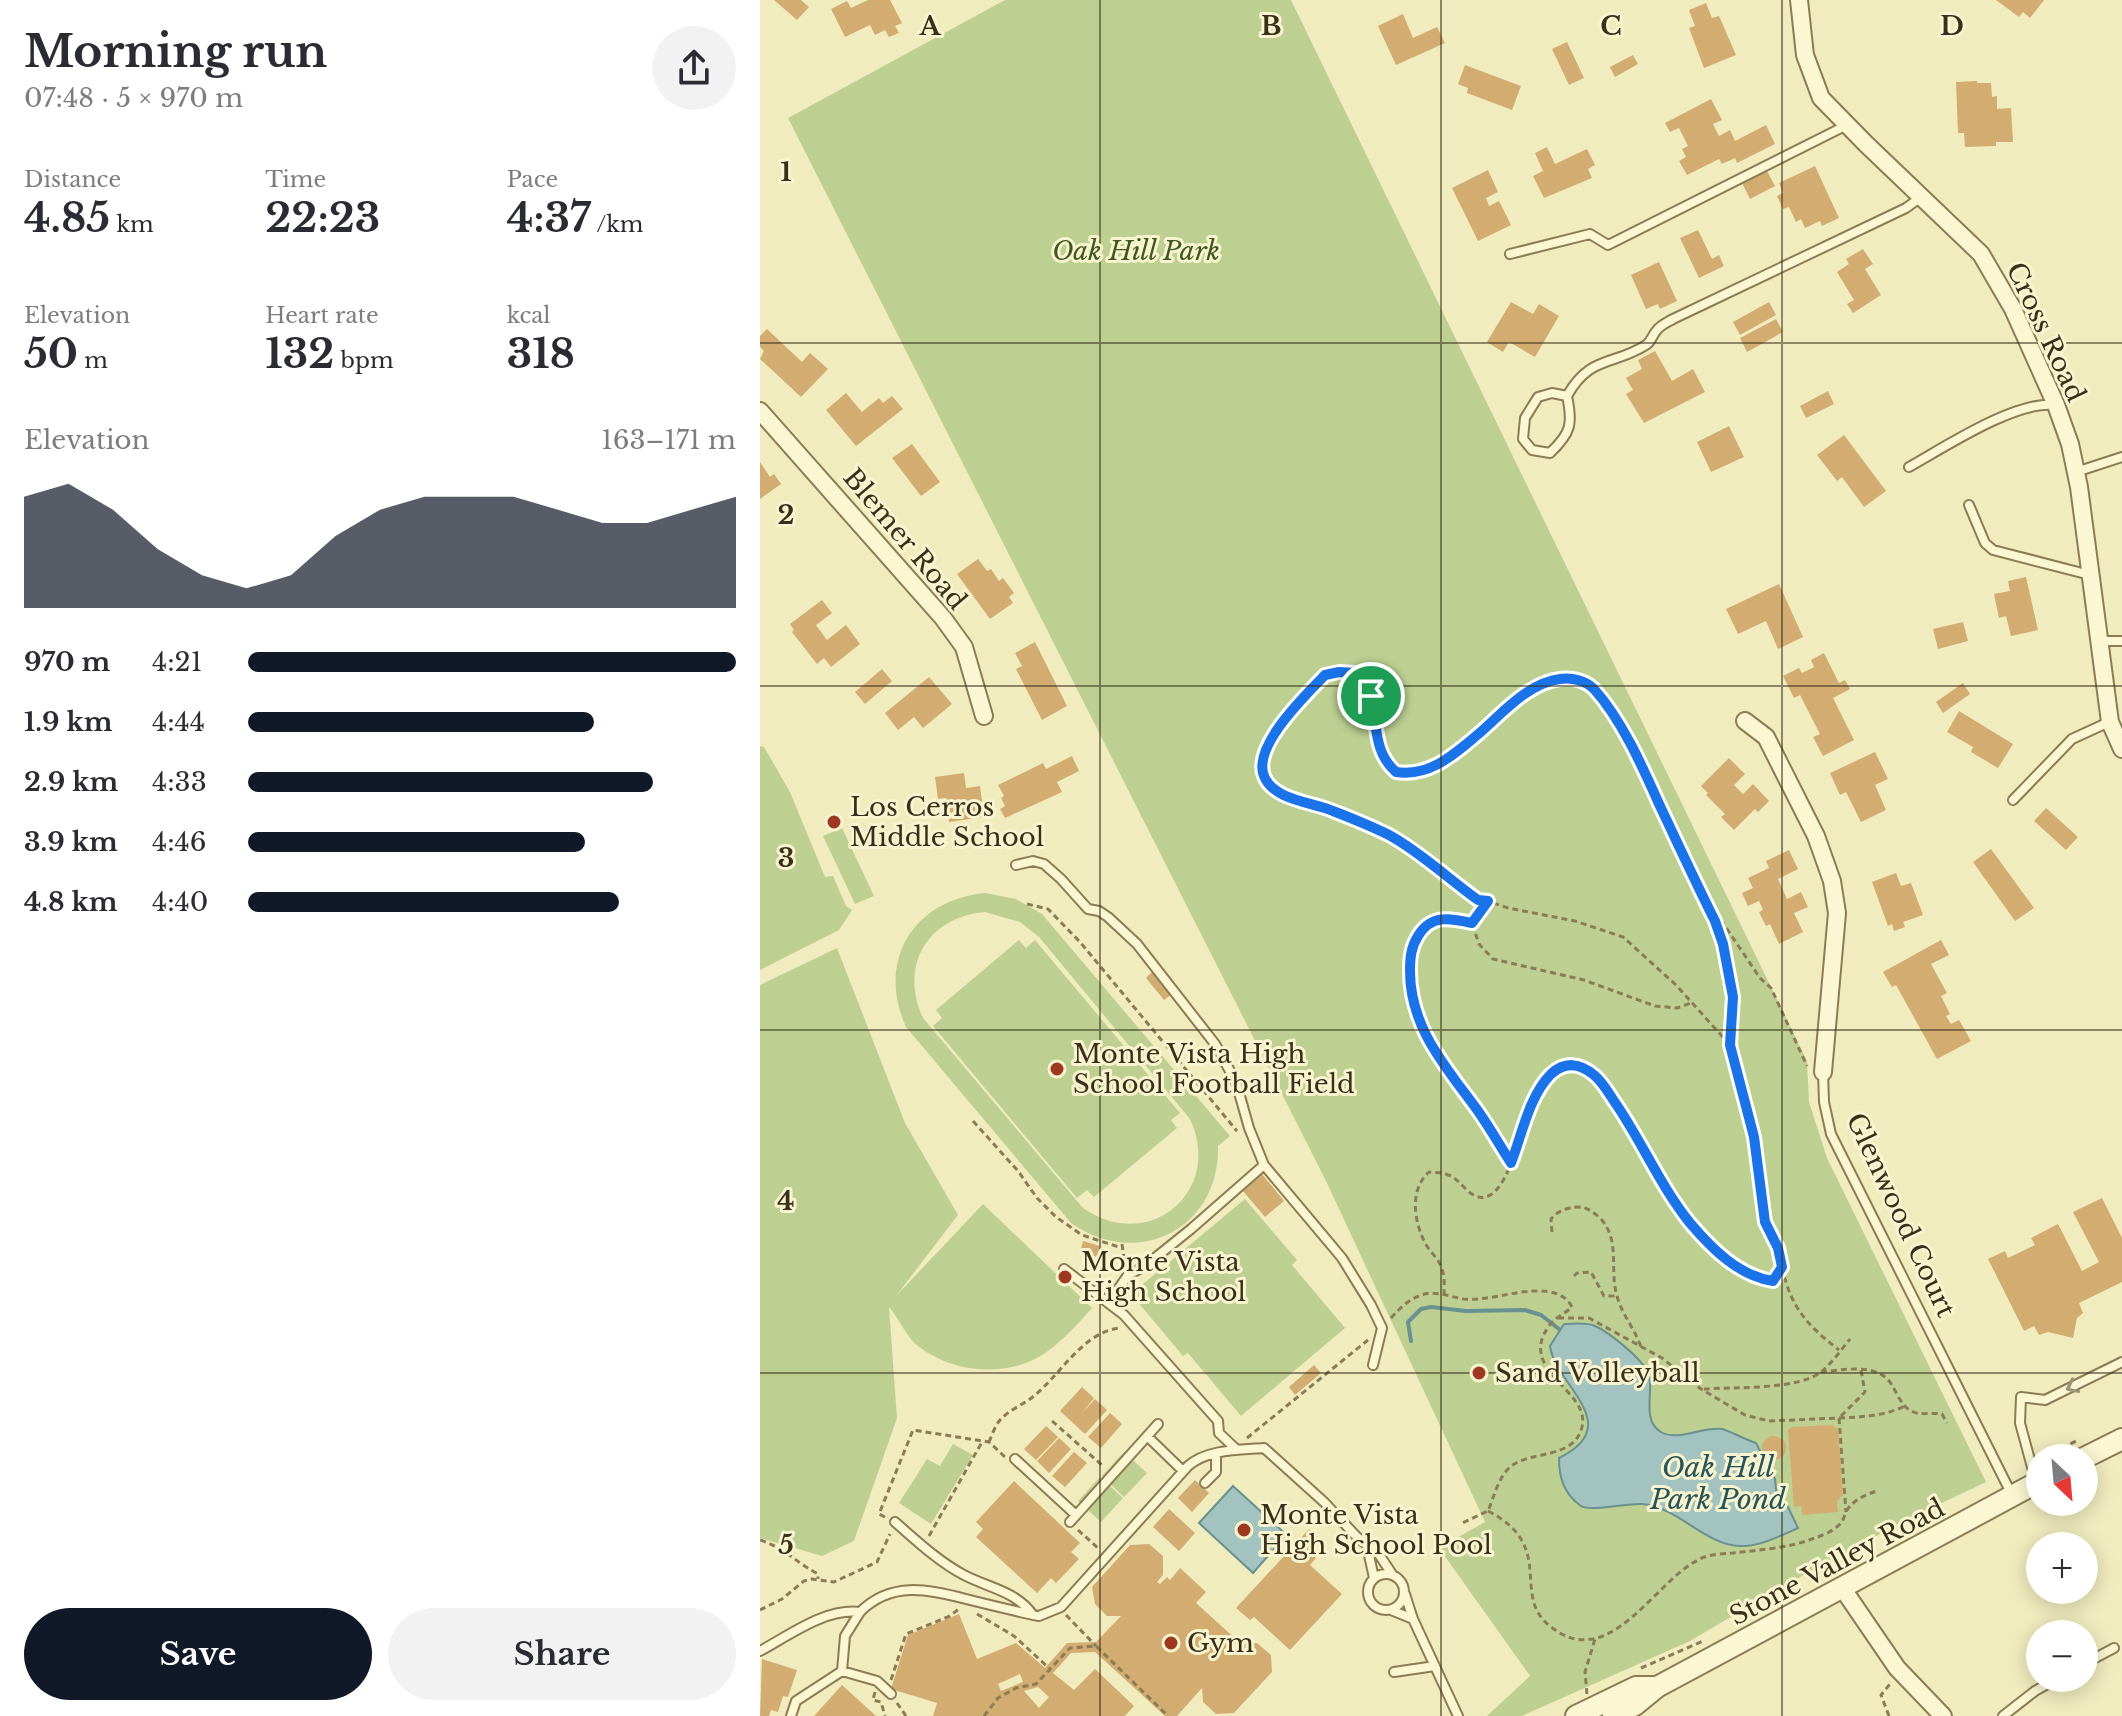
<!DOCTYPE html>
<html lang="en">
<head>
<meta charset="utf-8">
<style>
  body { margin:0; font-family:"Libre Baskerville",serif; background:#f2f2f3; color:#2b2b33; height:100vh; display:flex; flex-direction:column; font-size:30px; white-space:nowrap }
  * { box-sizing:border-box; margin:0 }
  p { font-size:26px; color:#7c7c81 }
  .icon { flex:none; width:44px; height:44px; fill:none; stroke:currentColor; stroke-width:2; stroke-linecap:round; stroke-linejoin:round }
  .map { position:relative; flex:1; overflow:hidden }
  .sheet { display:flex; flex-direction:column; background:#fff; width:760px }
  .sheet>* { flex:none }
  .needle { width:52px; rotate:154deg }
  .buttons { position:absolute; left:1266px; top:1444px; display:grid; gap:16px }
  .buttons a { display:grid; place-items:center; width:72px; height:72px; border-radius:50%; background:#fff; box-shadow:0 4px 20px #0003; font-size:40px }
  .pin { position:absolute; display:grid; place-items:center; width:68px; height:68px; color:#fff; margin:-34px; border:4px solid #fff; border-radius:50%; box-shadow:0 2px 8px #0007 }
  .round { display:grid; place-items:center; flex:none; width:84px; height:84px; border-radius:42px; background:#f2f2f3 }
  .overview { display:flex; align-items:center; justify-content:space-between; height:136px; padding:0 24px }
  h1 { font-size:44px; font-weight:800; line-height:60px }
  .metrics { display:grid; grid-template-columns:repeat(3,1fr); gap:12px; height:136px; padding:8px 24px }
  .metrics div { display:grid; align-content:center }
  .metrics b { font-size:40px; font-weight:800 }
  .metrics small { font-size:22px; font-weight:400 }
  .metrics p { font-size:22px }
  .chart { height:224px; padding:16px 24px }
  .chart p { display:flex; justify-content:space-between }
  .chart svg { width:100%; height:144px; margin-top:8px; fill:#111827; opacity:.7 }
  .action { display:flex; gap:16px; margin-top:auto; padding:16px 24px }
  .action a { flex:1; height:92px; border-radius:48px; background:#111827; color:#fff; font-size:32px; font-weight:800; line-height:92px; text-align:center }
  .action a+a { background:#f2f2f3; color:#2b2b33 }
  ul { padding:0 24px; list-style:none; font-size:26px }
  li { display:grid; grid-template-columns:128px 96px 1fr; align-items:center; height:60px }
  li i { height:20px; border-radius:10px; background:#111827 }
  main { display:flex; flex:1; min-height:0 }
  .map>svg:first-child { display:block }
  .green { fill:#bdd092; fill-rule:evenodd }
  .water { fill:#a2c3bf; stroke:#69918f; stroke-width:2 }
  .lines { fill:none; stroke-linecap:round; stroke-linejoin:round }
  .stream { stroke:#69918f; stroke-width:4 }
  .building { fill:#d3ac71; fill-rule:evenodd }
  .service-casing { stroke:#8b7c56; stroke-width:12 }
  .minor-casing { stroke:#8b7c56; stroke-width:20 }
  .tertiary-casing { stroke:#8b7c56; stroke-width:24 }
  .path { stroke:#8b7c56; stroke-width:3; stroke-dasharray:6 4; stroke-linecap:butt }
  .service { stroke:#fbf7d2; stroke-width:8 }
  .minor { stroke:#fbf7d2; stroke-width:16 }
  .tertiary { stroke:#fbf7d2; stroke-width:20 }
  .oneway { stroke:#9a9476 }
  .route-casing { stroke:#fff; stroke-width:16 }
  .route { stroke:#1a73e8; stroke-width:10 }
  .grid { fill:none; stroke:#39301b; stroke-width:2; stroke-opacity:0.55 }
  .poi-dot { fill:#9f3821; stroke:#f8f4cf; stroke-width:3 }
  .labels { text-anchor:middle; stroke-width:6; stroke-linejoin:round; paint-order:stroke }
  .park-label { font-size:26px; font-style:italic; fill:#3f5720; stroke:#f8f4cf }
  .street-label { font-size:26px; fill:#39301b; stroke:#f8f4cf }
  .poi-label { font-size:26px; fill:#39301b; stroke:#f8f4cf; text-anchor:start }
  .water-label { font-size:28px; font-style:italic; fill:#29545a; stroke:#f8f4cf }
  .grid-label { font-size:26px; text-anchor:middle; font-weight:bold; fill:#39301b; stroke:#f8f4cf; stroke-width:6; stroke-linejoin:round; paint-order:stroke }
</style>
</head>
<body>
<main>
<section class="sheet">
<div class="overview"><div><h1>Morning run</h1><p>07:48 · 5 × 970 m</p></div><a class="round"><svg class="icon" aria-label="share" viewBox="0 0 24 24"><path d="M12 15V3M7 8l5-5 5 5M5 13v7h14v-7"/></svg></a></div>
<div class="metrics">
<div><p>Distance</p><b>4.85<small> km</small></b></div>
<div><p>Time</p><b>22:23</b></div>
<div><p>Pace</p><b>4:37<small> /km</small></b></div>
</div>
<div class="metrics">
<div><p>Elevation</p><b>50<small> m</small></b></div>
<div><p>Heart rate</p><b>132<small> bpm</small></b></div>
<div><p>kcal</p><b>318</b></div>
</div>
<div class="chart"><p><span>Elevation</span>163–171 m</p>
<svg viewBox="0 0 160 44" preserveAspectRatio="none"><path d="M0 44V10L10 6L20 14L30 26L40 34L50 38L60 34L70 22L80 14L90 10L100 10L110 10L120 14L130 18L140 18L150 14L160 10V44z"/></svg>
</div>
<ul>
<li><b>970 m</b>4:21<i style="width:100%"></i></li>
<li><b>1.9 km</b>4:44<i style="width:71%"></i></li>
<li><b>2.9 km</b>4:33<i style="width:83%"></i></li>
<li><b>3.9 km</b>4:46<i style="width:69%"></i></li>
<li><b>4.8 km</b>4:40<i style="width:76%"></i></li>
</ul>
<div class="action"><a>Save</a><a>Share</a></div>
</section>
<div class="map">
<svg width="1362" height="1716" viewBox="0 0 1362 1716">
  <rect width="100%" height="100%" fill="#f1ecbe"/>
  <path class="green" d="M245 0H531L1047 1061 1049 1102 1067 1158 1226 1482 1148 1519 1018 1589 930 1641 762 1716H727L770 1676 679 1548 725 1522 566 1181 28 118Z
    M0 746 4 747 30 792 65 877 73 876 86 906 92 910 79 930 0 970Z
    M82 828 114 896 95 904 63 836Z
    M225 893 256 899 282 914 470 1136 458 1146C460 1229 377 1270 311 1223L146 1027C116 961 153 900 225 893ZM225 912 260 922 279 937 430 1119C464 1192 388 1254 323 1208L163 1018C139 966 167 917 225 912Z
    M259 940 266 948 275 940 420 1113 411 1120 417 1128 334 1197 327 1190 317 1198 173 1026 182 1018 176 1010Z
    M77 948 145 1123 198 1215 136 1296 223 1204 332 1308C314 1328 295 1350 271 1361 234 1377 189 1370 158 1346 146 1337 139 1318 129 1307L137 1418 94 1541 62 1556 0 1538V985Z
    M485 1199 537 1260 532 1265 585 1328 481 1416 428 1353 423 1356 371 1294Z
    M193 1444 213 1455 171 1524 139 1503 167 1459 180 1466Z
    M364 1452 387 1473 364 1497 342 1476Z
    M340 1477 363 1498 341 1522 318 1501Z"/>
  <path class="water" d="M804 1324C813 1324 827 1322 835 1326 849 1332 884 1360 889 1375 894 1392 881 1420 901 1432 918 1442 943 1426 962 1429 970 1431 986 1440 996 1443L1015 1479 1017 1499 1027 1505 1038 1528C1022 1535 1003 1545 985 1546 946 1548 920 1507 882 1504 868 1503 831 1512 821 1506 804 1494 799 1478 799 1458 867 1425 795 1385 790 1346Z
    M473 1486 530 1538 526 1542 522 1540 493 1573 439 1523Z"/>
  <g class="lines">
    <path class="stream" d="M651 1341 648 1322 661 1309 671 1307 706 1311 765 1310 781 1315 799 1329"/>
  </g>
  <path class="building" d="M14 0H41L49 7 37 20Z
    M108 0H130L142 23 135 26 139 33 129 37 125 30 115 35 110 25 85 37 71 9 87 1 91 8Z
    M1236 0H1284L1270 18 1263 12 1259 17Z
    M946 3 952 18 959 16 976 55 944 68 929 28 935 26 929 10Z
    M643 14 653 38 677 27 685 43 636 65 618 26Z
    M807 42 824 78 809 85 792 49Z
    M873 55 878 64 855 77 850 67Z
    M705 65 761 86 752 110 707 93 708 88 698 84Z
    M1217 81V83H1231L1232 97 1237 96V109L1251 108 1253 142H1236V146L1205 147 1204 133H1198L1196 82Z
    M951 99 962 120 953 124 959 136 970 130 975 141 1006 125 1015 144 977 163 975 158 962 164 959 159 927 175 919 161 926 157 922 149 928 146 919 128 910 132 905 123Z
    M787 147 795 164 827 149 835 165 828 169 832 178 784 198 773 176 783 171 775 153Z
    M1055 166 1079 218 1062 226 1060 221 1045 228 1041 219 1036 222 1029 207 1023 209 1017 196 1023 193 1019 183Z
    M728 170 738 192 726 198 729 206 739 201 751 225 718 241 692 188Z
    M1007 171 1015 186 990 199 982 183Z
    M938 230 952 259 959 255 964 266 939 278 920 238Z
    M1103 249 1113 264 1105 269 1121 295 1093 313 1087 304 1094 300 1077 272 1089 264 1086 259Z
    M899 262 917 301 900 309 898 304 886 309 871 275Z
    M751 302 773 314 779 304 799 316 775 357 749 342 743 352 727 342Z
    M1009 302 1016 315 980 335 973 322Z
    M1016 319 1023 332 987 352 980 338Z
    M7 329 42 362 50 353 68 369 41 397 0 359 4 351 0 347V336Z
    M895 351 912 381 933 369 945 392 884 423 866 394 873 390 866 378 882 369 878 360Z
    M1068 391 1074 404 1046 418 1040 406Z
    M86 393 102 412 119 398 123 403 132 396 143 409 96 446 66 410Z
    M969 426 984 457 951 472 937 442Z
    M1084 435 1126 491 1104 507 1082 477 1077 481 1057 455Z
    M152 444 180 482 161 496 132 458Z
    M0 462 10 477 14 474 21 484 0 499Z
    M218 559 227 571 231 569 239 581 243 578 254 593 249 597 253 603 230 619 197 574Z
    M1266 577 1278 630 1251 636 1246 616 1239 618 1234 594 1250 591 1248 581Z
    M1019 584 1043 637 1018 649 1006 621 978 634 966 609Z
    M62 600 72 613 56 625 67 640 86 625 100 644 71 667 64 658 57 664 32 632 34 630 30 624Z
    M1203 622 1208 641 1178 649 1173 629Z
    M275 642 307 706 282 720 256 669 262 666 255 653Z
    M1064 653 1079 683 1085 680 1090 689 1073 698 1094 740 1063 756 1053 737 1060 734 1040 695 1034 698 1023 676 1039 668 1042 673 1054 667 1051 660Z
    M122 669 132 681 105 704 95 692Z
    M169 677 192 704 163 728 154 717 138 730 125 713Z
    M1203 683 1210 694 1183 713 1176 702Z
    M1199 711 1253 744 1238 768 1211 752 1213 747 1187 732Z
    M1115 752 1128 779 1115 785 1126 810 1101 822 1086 792 1080 795 1070 773Z
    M312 756 319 771 297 782 302 792 245 818 240 809 245 806 241 798 244 796 238 785 283 763 286 769Z
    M969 758 985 774 974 785 983 794 993 784 1009 801 998 812 995 809 974 830 961 817 965 814 946 795 948 793 941 786Z
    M204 773 206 788 220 786 224 817 189 822 186 798 178 799 175 777Z
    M1286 808 1318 837 1306 850 1274 821Z
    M1231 849 1274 908 1255 921 1213 862Z
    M1029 850 1038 869 1018 879 1027 899 1041 892 1048 907 1034 913 1043 932 1019 944 1010 924 1006 926 999 912 1003 910 999 901 988 906 982 893 993 888 988 878 1009 868 1006 861Z
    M1136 873 1141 886 1151 883 1163 915 1143 922 1145 927 1134 931 1132 924 1128 926 1112 882Z
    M1181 940 1189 955 1171 964 1187 993 1181 996 1190 1014 1186 1016 1191 1024 1199 1020 1211 1041 1177 1059 1136 985 1132 987 1123 972Z
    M393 971 412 994 404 1000 386 978Z
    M502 1174 524 1201 505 1217 483 1191Z
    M1342 1198 1362 1238V1282L1319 1303 1323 1313 1317 1318 1313 1338 1288 1332 1279 1335 1274 1326 1264 1331 1228 1259 1245 1251 1248 1258 1275 1245 1271 1238 1298 1224 1322 1271 1339 1262 1313 1212Z
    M323 1241 340 1246 337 1257 320 1252Z
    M554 1365 561 1373 535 1395 529 1387Z
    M322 1387 334 1398 322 1413 335 1399 347 1410 325 1434 300 1411Z
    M350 1413 362 1424 341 1448 328 1437Z
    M1072 1425 1078 1429 1083 1495 1077 1501 1078 1512 1042 1515 1041 1506 1034 1507 1028 1430 1032 1427Z
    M286 1426 298 1437 276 1460 264 1449Z
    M1002 1448a12 12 0 1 1 24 0a12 12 0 1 1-24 0Z
    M299 1438 311 1449 289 1473 277 1461Z
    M314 1452 327 1463 305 1487 292 1476Z
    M435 1480 449 1493 432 1512 418 1498Z
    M254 1481 320 1543 311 1552 319 1559 296 1583 291 1578 277 1593 216 1537 223 1529 216 1522Z
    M409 1509 435 1533 419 1551 393 1527Z
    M549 1529 559 1538 548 1550 556 1558 550 1565 582 1594 530 1650 494 1617 490 1620 476 1608Z
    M389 1544 403 1556V1575L397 1582 400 1584 407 1577 410 1580 420 1568 446 1592 436 1603 478 1641 469 1650 472 1652 480 1644 497 1643 511 1655 512 1672 474 1713 456 1714 443 1702 442 1688 417 1716H405L335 1652 311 1653 293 1673 314 1690 335 1669 374 1706 365 1716H173L177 1703 131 1689 148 1635 199 1614 217 1659 256 1643 285 1668 307 1643 336 1642 361 1616H347L335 1604 332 1587 370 1545ZM260 1674 263 1682 241 1691 238 1684ZM278 1687 289 1697 279 1708 264 1691Z
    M2 1659 37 1670 28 1697 23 1696 18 1712 11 1710 9 1716H0Z
    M82 1685 116 1716H54Z"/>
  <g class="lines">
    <defs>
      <path id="service" d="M750 254 830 234 848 245 1087 125
        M807 396 792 393 778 397 765 418 763 439 772 450 790 453C811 433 813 424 807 396 830 355 853 366 886 345 892 341 892 335 897 330 901 325 908 322 913 319L1146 208 1161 197
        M1149 467C1185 447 1256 400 1295 405
        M1316 472 1362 457
        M1209 505 1225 543 1233 550 1330 575
        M1338 641H1362
        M1253 800 1312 739 1349 722
        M256 865 273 861 284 864 301 879 328 909 339 911 348 917 377 944 455 1044 476 1082 489 1128 504 1165 582 1258 611 1305 622 1328 613 1365
        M1063 1072 1064 1102 1071 1134 1252 1495
        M304 1269 364 1315 458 1421 459 1433 477 1450
        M354 1307 357 1291 368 1275 385 1266 431 1229 504 1165
        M387 1436 423 1471
        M255 1459 316 1515
        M1276 1482 1260 1423 1261 1397 1285 1400 1362 1362
        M445 1483 456 1472V1454
        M135 1522C157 1541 179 1562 204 1575 229 1588 256 1591 273 1615
        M310 1522 398 1424
        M607 1546 614 1578
        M608 1592a18 18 0 1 1 36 0a18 18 0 1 1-36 0Z
        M645 1594 653 1619 698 1716
        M631 1610 653 1619
        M0 1651C30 1635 65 1608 100 1612 131 1581 168 1589 206 1599 230 1605 254 1611 279 1616L301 1607 428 1466C447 1449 480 1450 504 1448L564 1502 597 1537 618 1553 632 1574
        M1324 1664 1354 1648
        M82 1671 85 1636 100 1612
        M634 1672 675 1666
        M31 1716 36 1701 82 1671 117 1681 131 1694
        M1243 1716 1275 1691 1298 1678"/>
      <path id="minor" d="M1039 0 1045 55 1061 98 1106 144 1221 254 1253 309 1296 405 1310 444 1319 487 1350 722 1362 749
        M0 411 183 618 204 647 224 716
        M985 721 1006 737 1056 836 1072 881 1077 913 1063 1072
        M1083 1589 1137 1668 1183 1716"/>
      <path id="tertiary" d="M1324 1458 1362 1439
        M816 1716 876 1687H897
        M853 1716 875 1705 897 1687 1280 1481"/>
    </defs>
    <use href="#service" class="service-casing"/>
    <use href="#minor" class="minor-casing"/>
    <use href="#tertiary" class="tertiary-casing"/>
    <path class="path" d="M944 895 1000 978 1011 988 1047 1066
      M728 901 718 900C690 880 659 851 629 835 611 826 591 818 573 811 552 802 513 800 504 776 492 746 546 695 565 675L579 672 595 673C626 702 604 744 636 772 669 776 692 756 716 736 740 716 767 683 800 679 812 678 826 681 834 690 845 701 853 717 861 730 898 790 924 858 955 921 971 967 973 995 970 1043
      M267 904 288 909 320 942 477 1131
      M712 923C690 918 671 914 658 936 651 947 650 958 650 971 650 1028 686 1067 718 1111 730 1128 740 1146 751 1163 765 1126 772 1075 814 1064L837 1077C849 1094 861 1110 872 1128 906 1182 943 1270 1013 1281L1022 1267 1018 1248 1005 1222 994 1137 970 1045 916 985 863 937 815 921 748 908 728 901 712 923 719 944 733 959 824 980 895 1006 917 1008 931 1003
      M213 1121 258 1171 277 1198 296 1217 322 1235 362 1248
      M792 1232 791 1219C798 1211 807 1207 818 1207 827 1207 833 1212 840 1218 861 1240 849 1269 857 1296 862 1315 875 1329 881 1347
      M362 1244 365 1266
      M1022 1267C1031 1308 1047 1325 1079 1350
      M814 1276 817 1273 831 1272 844 1296H857
      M684 1295C684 1287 685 1277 682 1269 679 1259 670 1252 665 1243 654 1221 649 1190 669 1172 675 1173 682 1172 688 1175 697 1178 701 1185 708 1191 730 1211 745 1180 751 1163
      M631 1318C640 1308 648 1300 661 1295 675 1290 690 1297 704 1299 730 1301 755 1290 780 1291 793 1291 806 1295 812 1307 805 1314 795 1317 789 1326 756 1371 831 1390 822 1427 814 1460 770 1450 750 1467 738 1478 734 1497 728 1511L700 1524
      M798 1318H829L902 1358 941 1389 985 1415 1009 1421 1079 1418 1086 1512
      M1061 1372C1084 1370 1118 1362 1132 1385 1137 1394 1142 1406 1151 1411 1160 1416 1172 1412 1182 1414L1187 1423
      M944 1389C975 1387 1038 1390 1061 1372 1072 1363 1081 1350 1090 1339
      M1081 1416 1105 1392 1101 1370
      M1079 1418C1102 1417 1124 1416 1145 1406
      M292 1421 343 1466
      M487 1438 608 1340
      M229 1442C232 1435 235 1426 240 1420 248 1411 260 1406 270 1399 300 1377 322 1331 361 1328
      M1284 1458 1316 1441
      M728 1511C798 1547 749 1595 791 1627 849 1673 894 1582 938 1560 948 1554 962 1554 973 1553 999 1550 1028 1548 1052 1539 1061 1536 1072 1532 1079 1525 1084 1521 1084 1515 1087 1510 1095 1499 1105 1495 1117 1491
      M125 1517 119 1514 153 1430 229 1442 245 1457
      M318 1530 339 1549
      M169 1536 222 1442
      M0 1540C23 1547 37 1563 58 1574V1579
      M630 1553 655 1551
      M0 1610 22 1599 44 1581 52 1579 74 1582 117 1562 130 1534
      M217 1614 254 1636 290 1669
      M306 1615 336 1646
      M881 1668 943 1641
      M131 1680 146 1634 190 1616 200 1608
      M115 1692 113 1700 121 1702 125 1716
      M827 1694 825 1672 835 1639
      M137 1703 146 1716
      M224 1716 238 1698 256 1688 276 1684 310 1648 336 1646 408 1716
      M1129 1716 1121 1695 1130 1684"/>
    <use href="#service" class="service"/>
    <use href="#minor" class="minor"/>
    <use href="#tertiary" class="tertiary"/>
  </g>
  <defs><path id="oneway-chevron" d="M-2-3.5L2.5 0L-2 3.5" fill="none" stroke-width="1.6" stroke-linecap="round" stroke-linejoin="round" transform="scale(2)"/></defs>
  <use class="oneway" href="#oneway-chevron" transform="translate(1312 1387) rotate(154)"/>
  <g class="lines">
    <defs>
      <path id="route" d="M579 672 595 673C626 702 604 744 636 772 669 777 692 756 716 736 740 716 767 683 800 679 812 677 826 681 834 689 862 720 883 768 900 806 918 844 936 883 955 921L963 944 973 997 970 1045 994 1137 1005 1222 1018 1248 1022 1267 1013 1281C979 1276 952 1249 930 1223 901 1187 882 1142 856 1104 849 1094 843 1082 834 1075 820 1063 805 1061 791 1074 769 1096 762 1135 751 1163 740 1146 730 1128 718 1111 686 1067 650 1028 650 971 650 958 651 947 658 936 671 914 690 918 712 923L728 901 718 900C690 880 659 851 629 835 611 826 591 818 573 811 552 802 513 800 504 776 492 746 546 695 565 675Z"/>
    </defs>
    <use href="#route" class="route-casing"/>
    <use href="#route" class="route"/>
  </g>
  <path class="grid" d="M340 0V1716M681 0V1716M1022 0V1716M0 343H1362M0 686H1362M0 1030H1362M0 1373H1362"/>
  <g class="poi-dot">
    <circle cx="74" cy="822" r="8"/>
    <circle cx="297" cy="1069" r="8"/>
    <circle cx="305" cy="1277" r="8"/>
    <circle cx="719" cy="1373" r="8"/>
    <circle cx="484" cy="1530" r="8"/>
    <circle cx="411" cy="1643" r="8"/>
  </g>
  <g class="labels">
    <g class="park-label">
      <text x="376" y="260">Oak Hill Park</text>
    </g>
    <g class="street-label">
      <text transform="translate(1286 332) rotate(65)" y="9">Cross Road</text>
      <text transform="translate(145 539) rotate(50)" y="9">Blemer Road</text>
      <text transform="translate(1141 1215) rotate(65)" y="9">Glenwood Court</text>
      <text transform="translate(1077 1562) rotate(-28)" y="9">Stone Valley Road</text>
    </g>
    <g class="poi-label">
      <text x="90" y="816">Los Cerros<tspan x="90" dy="30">Middle School</tspan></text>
      <text x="313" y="1063">Monte Vista High<tspan x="313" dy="30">School Football Field</tspan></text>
      <text x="321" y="1271">Monte Vista<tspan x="321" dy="30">High School</tspan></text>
      <text x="735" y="1382">Sand Volleyball</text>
      <text x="500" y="1524">Monte Vista<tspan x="500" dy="30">High School Pool</tspan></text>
      <text x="427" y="1652">Gym</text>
    </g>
    <g class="water-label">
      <text x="958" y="1477">Oak Hill<tspan x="958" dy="32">Park Pond</tspan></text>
    </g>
  </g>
  <g class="grid-label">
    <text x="170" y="35">A</text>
    <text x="511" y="35">B</text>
    <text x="851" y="35">C</text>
    <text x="1192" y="35">D</text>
    <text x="26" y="181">1</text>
    <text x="26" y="524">2</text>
    <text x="26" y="867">3</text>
    <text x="26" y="1210">4</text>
    <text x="26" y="1554">5</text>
  </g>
</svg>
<div class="buttons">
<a><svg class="needle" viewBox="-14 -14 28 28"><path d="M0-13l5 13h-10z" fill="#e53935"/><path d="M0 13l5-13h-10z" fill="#7c7c81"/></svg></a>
<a>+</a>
<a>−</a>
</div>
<div class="pin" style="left:611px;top:696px;background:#1e9e55"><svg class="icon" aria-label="arrive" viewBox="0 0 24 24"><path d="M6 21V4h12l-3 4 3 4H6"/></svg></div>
</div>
</main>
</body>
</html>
